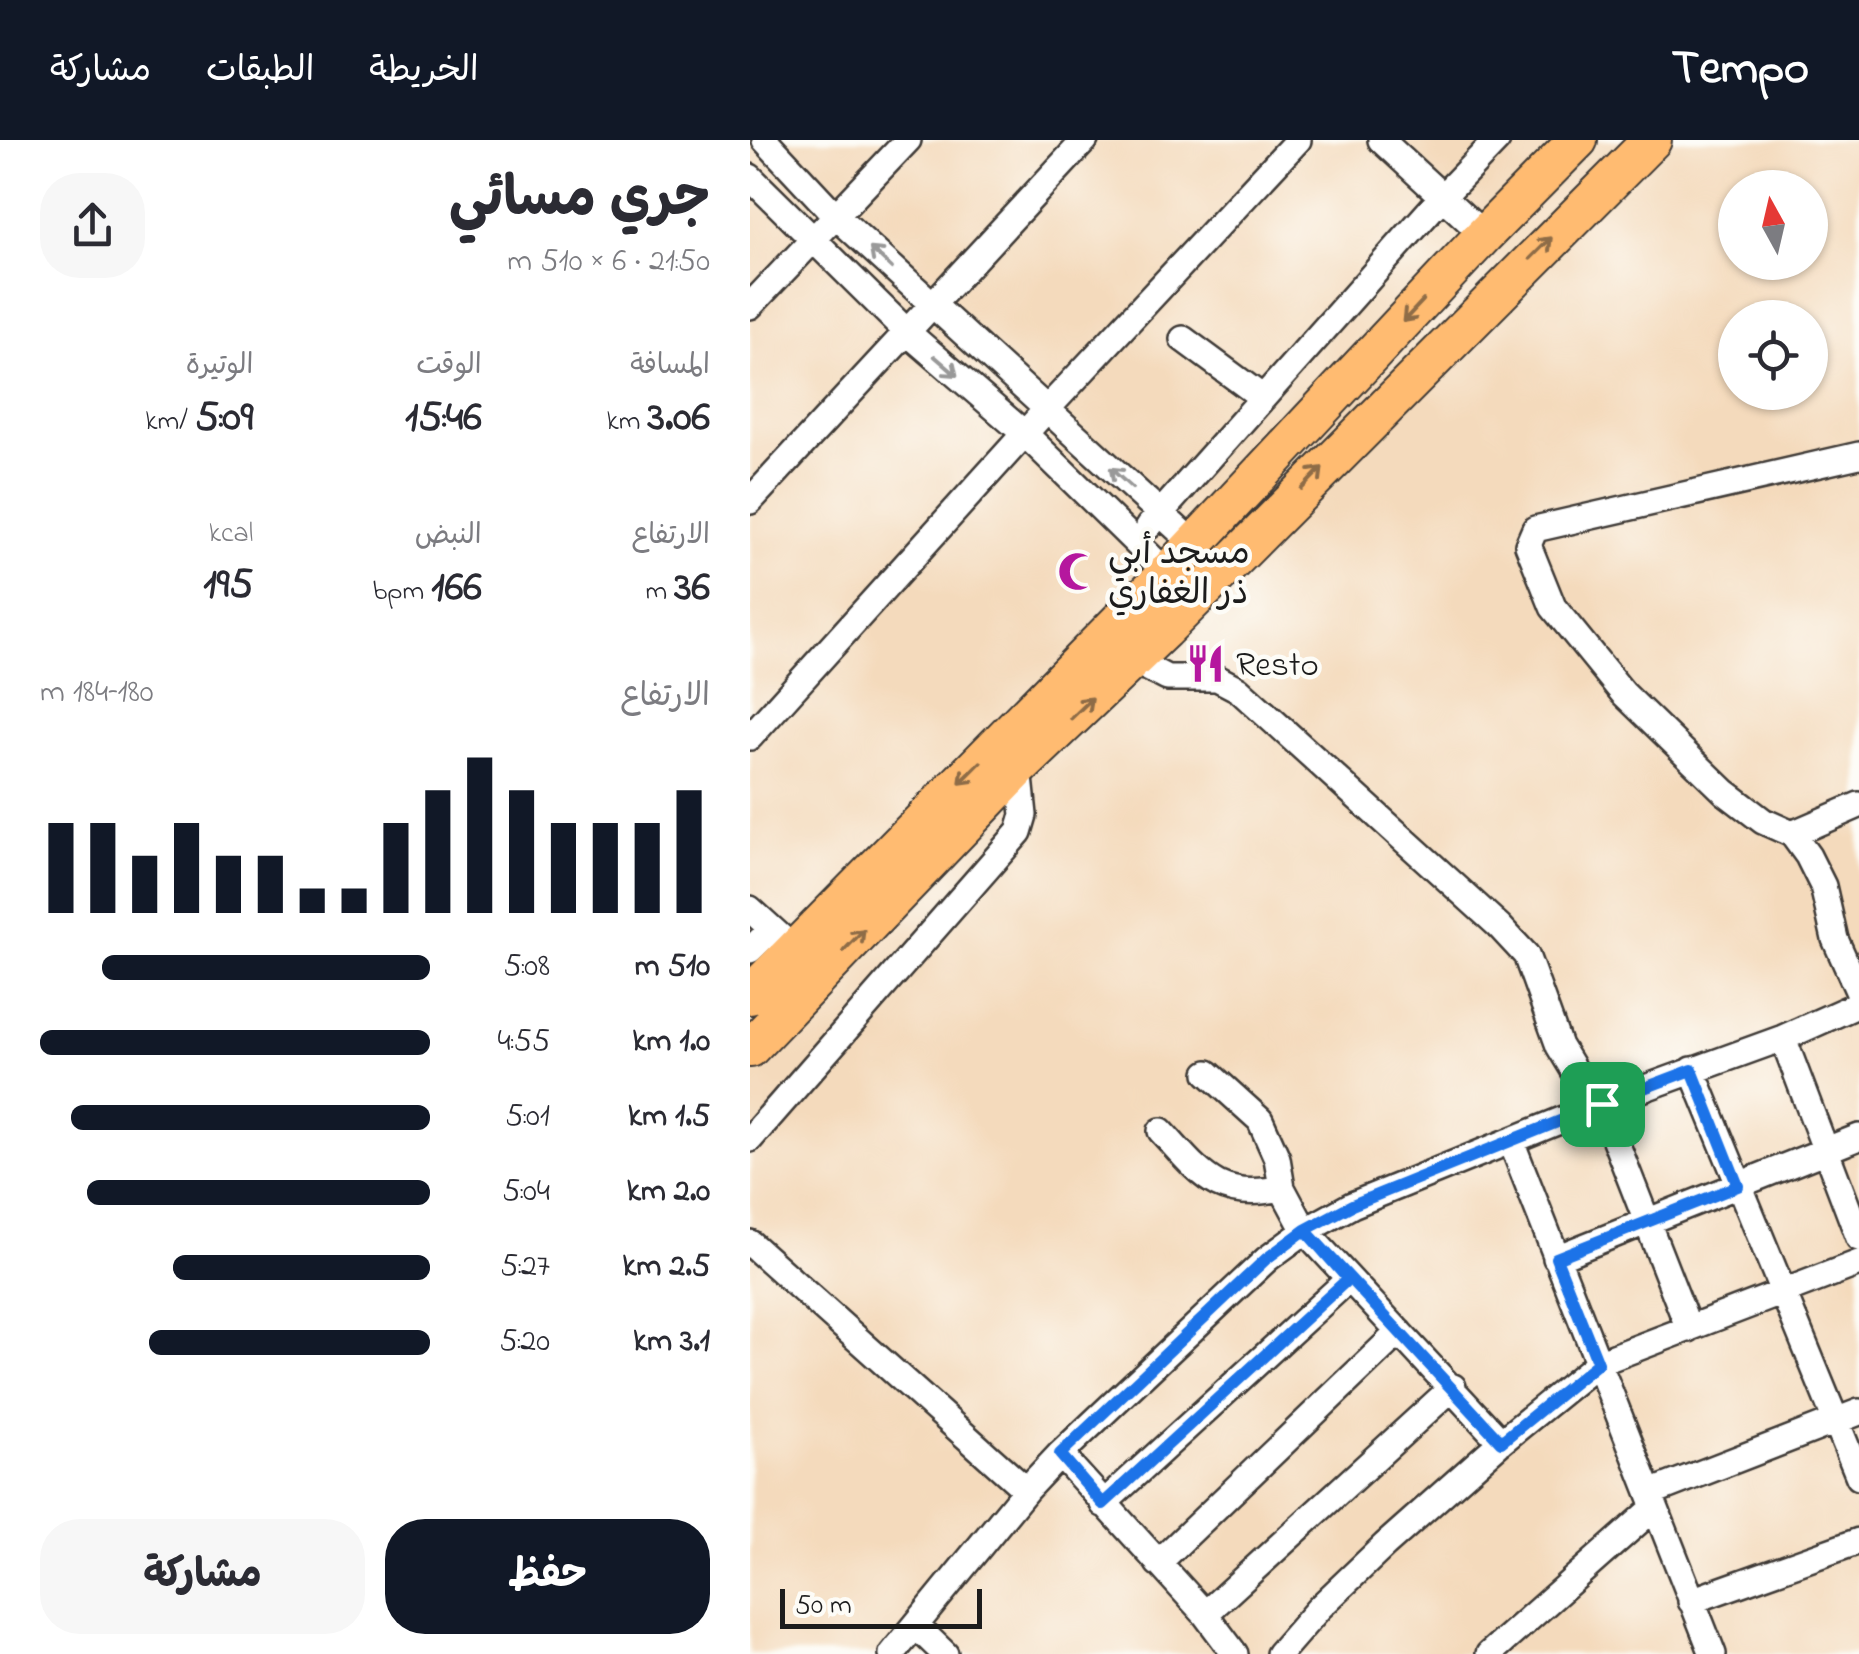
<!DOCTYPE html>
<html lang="ar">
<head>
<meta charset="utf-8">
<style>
  body { margin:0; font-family:"Indie Flower","Playpen Sans Arabic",sans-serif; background:#f7f7f7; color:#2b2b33; direction:rtl; height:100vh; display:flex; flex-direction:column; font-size:38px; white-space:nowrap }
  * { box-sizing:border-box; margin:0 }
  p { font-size:32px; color:#7c7c81 }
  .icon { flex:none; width:55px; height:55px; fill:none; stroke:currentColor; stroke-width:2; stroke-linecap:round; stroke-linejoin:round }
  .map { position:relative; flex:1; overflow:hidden; direction:ltr }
  .details { display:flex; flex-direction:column; background:#fff; width:750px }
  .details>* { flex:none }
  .needle { width:65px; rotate:352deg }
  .fabs { position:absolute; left:968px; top:30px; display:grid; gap:20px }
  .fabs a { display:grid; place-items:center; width:110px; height:110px; border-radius:50%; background:#fff; box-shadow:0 2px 8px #0004; font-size:50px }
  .scale { position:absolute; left:30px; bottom:25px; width:202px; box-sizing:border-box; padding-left:10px; border:5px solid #1c1c1c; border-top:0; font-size:28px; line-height:35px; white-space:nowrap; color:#1c1c1c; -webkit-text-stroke:8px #fdfcf7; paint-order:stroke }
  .pin { position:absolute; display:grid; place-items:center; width:85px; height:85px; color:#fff; margin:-42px; border-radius:20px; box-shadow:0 5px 15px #0006 }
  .round { display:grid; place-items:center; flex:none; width:105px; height:105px; border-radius:40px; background:#f7f7f7 }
  .head { display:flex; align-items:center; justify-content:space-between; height:170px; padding:0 40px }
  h1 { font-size:55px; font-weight:700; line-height:75px }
  .metrics { display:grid; grid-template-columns:repeat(3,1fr); gap:15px; height:170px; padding:10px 40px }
  .metrics div { display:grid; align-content:center }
  .metrics b { font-size:42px; font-weight:700 }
  .metrics small { font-size:28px; font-weight:400 }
  .metrics p { font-size:28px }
  .chart { height:280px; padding:20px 40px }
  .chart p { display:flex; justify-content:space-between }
  .chart svg { width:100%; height:180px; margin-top:10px; stroke:#111827; stroke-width:6 }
  .primary-button { display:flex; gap:20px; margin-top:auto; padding:20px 40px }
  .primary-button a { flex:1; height:115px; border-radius:40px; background:#111827; color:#fff; font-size:40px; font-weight:700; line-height:115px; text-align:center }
  .primary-button a+a { background:#f7f7f7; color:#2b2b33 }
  ul { padding:0 40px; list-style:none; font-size:32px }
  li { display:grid; grid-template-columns:160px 120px 1fr; align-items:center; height:75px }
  li i { height:25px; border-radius:12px; background:#111827 }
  header { display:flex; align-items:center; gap:60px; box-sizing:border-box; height:140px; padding:0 50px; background:#111827; color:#fff }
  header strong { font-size:48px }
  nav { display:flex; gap:55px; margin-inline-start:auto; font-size:35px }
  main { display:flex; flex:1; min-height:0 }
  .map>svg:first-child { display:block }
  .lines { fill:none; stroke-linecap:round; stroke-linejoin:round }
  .minor-casing { stroke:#3c3834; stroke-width:30 }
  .highway-casing { stroke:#3c3834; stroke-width:42 }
  .minor { stroke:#fff; stroke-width:25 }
  .highway { stroke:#ffbb71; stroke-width:38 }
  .oneway { stroke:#8e6c46 }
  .oneway2 { stroke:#999 }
  .route-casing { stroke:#fff; stroke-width:20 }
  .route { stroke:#1a73e8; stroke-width:12 }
  .labels { text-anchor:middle; stroke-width:9; stroke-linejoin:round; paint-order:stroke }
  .poi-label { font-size:35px; fill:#1c1c1c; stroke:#fdfcf7; text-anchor:start }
</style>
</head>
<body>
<header>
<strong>Tempo</strong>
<nav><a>الخريطة</a><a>الطبقات</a><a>مشاركة</a></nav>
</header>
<main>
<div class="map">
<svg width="1109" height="1514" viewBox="0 0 1109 1514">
  <rect width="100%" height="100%" fill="#fdfcf7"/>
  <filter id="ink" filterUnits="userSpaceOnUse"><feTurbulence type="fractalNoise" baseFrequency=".01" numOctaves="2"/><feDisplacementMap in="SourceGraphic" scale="20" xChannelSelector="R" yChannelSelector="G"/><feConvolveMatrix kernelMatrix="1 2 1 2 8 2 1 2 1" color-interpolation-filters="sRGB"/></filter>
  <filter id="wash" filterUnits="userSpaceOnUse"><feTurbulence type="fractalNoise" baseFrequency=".0048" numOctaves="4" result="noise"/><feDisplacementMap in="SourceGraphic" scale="40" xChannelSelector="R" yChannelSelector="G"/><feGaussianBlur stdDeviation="2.25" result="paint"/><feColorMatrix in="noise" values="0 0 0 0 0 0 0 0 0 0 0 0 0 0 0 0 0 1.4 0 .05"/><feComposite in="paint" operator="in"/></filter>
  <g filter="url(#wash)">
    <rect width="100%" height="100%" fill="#f4dabc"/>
  </g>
  <g filter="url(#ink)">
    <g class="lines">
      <defs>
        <path id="minor" d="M15 0 85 75 443 403
          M631 0 734 95
          M0 37 158 193 275 294 417 433
          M0 166 158 0
          M433 199 513 258
          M1109 315 785 389 778 405 803 467 873 553 975 652 1013 681 1042 694 1058 716 1073 746 1085 799 1109 853
          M0 361 335 0
          M399 386 691 58 747 0
          M382 520 417 538H467L488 549 749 786 776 815 809 906 826 934 851 964 939 1189
          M0 597 296 270 548 0
          M1042 694 1109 665
          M0 769 45 810
          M0 810 22 789
          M1033 898 1109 1098
          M942 930 1109 1337
          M458 933 510 980 527 1018 532 1048 555 1091 751 1302 635 1405 569 1468 529 1514
          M411 991C451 1034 467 1062 532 1048
          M0 999 269 692 274 675 269 628
          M761 1001 963 1514
          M0 1103 276 1350 142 1514
          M806 1118 1109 997
          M751 1302 848 1223 1109 1123
          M310 1314 455 1474 485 1514
          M276 1350 310 1314 517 1119 555 1091 602 1065 851 964 1033 898 1109 864
          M900 1353 1109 1272
          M353 1364 599 1139
          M408 1423 649 1192
          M941 1461 1109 1401
          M455 1474 703 1247
          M166 1486 195 1514
          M739 1514 905 1367"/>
        <path id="highway" d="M0 855 417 433 734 95 828 0
          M0 908 269 628 414 490 902 0"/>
      </defs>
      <use href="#minor" class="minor-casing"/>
      <use href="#highway" class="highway-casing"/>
      <use href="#minor" class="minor"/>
      <use href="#highway" class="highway"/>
    </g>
    <defs><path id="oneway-shaft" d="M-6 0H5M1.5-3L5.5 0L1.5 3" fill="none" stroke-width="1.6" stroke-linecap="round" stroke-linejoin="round" transform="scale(2.5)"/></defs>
    <g class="oneway">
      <use href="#oneway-shaft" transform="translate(791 108) rotate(-45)"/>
      <use href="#oneway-shaft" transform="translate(663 171) rotate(133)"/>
      <use href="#oneway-shaft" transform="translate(562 338) rotate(-46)"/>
      <use href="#oneway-shaft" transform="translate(332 568) rotate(-44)"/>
      <use href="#oneway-shaft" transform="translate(220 633) rotate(135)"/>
      <use href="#oneway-shaft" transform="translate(104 800) rotate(-46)"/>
    </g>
    <g class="oneway2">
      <use href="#oneway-shaft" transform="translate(131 118) rotate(-137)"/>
      <use href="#oneway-shaft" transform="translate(196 226) rotate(41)"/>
      <use href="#oneway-shaft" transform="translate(371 338) rotate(-138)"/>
    </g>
  </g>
  <g class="lines" filter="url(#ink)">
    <defs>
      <path id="route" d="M852 964 602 1065 555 1090 598 1139 353 1364 310 1314 516 1119 555 1090 751 1302 848 1223 806 1118 988 1046 942 930 852 964"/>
    </defs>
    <use href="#route" class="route-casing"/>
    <use href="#route" class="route"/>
  </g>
  <defs>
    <symbol id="mosque-bare" viewBox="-9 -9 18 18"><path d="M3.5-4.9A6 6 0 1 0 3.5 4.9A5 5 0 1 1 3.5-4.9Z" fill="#b5179e" stroke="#fdfcf7" stroke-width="2.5" paint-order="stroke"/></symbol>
    <symbol id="restaurant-bare" viewBox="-9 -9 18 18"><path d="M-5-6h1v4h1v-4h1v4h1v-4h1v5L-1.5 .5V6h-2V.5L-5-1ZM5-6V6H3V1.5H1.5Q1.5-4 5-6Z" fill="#b5179e" stroke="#fdfcf7" stroke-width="2.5" paint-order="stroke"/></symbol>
  </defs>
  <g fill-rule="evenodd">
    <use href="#mosque-bare" x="300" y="404" width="55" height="55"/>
    <use href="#restaurant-bare" x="428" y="496" width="55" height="55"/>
  </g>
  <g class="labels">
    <g class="poi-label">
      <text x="358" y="423">مسجد أبي<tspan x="358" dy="40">ذر الغفاري</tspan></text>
      <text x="486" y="535">Resto</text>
    </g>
  </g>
</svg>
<div class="fabs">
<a><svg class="needle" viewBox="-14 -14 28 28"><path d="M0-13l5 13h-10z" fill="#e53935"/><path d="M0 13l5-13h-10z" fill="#7c7c81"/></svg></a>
<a><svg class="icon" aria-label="locate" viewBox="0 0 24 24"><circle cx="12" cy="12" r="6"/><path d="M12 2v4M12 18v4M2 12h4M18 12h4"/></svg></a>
</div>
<div class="scale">50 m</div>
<div class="pin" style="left:852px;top:964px;background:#1e9e55"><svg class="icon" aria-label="arrive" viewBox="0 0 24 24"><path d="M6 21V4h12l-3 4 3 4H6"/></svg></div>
</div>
<section class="details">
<div class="head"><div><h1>جري مسائي</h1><p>21:50 · 6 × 510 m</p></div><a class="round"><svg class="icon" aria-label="share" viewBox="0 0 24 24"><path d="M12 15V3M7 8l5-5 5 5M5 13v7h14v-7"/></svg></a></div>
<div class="metrics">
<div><p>المسافة</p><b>3.06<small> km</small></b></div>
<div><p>الوقت</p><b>15:46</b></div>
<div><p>الوتيرة</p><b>5:09<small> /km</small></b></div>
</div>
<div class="metrics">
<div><p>الارتفاع</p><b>36<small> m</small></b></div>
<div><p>النبض</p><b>166<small> bpm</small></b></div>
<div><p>kcal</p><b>195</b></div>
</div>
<div class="chart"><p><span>الارتفاع</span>180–184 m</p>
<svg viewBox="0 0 160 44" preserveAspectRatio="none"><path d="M5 44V22M15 44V22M25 44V30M35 44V22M45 44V30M55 44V30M65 44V38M75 44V38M85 44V22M95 44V14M105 44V6M115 44V14M125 44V22M135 44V22M145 44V22M155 44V14"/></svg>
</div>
<ul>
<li><b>510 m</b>5:08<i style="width:84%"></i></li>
<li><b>1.0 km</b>4:55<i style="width:100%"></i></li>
<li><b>1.5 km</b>5:01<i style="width:92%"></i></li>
<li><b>2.0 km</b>5:04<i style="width:88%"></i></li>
<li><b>2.5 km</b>5:27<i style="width:66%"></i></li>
<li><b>3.1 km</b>5:20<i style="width:72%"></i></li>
</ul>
<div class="primary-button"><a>حفظ</a><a>مشاركة</a></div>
</section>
</main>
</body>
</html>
